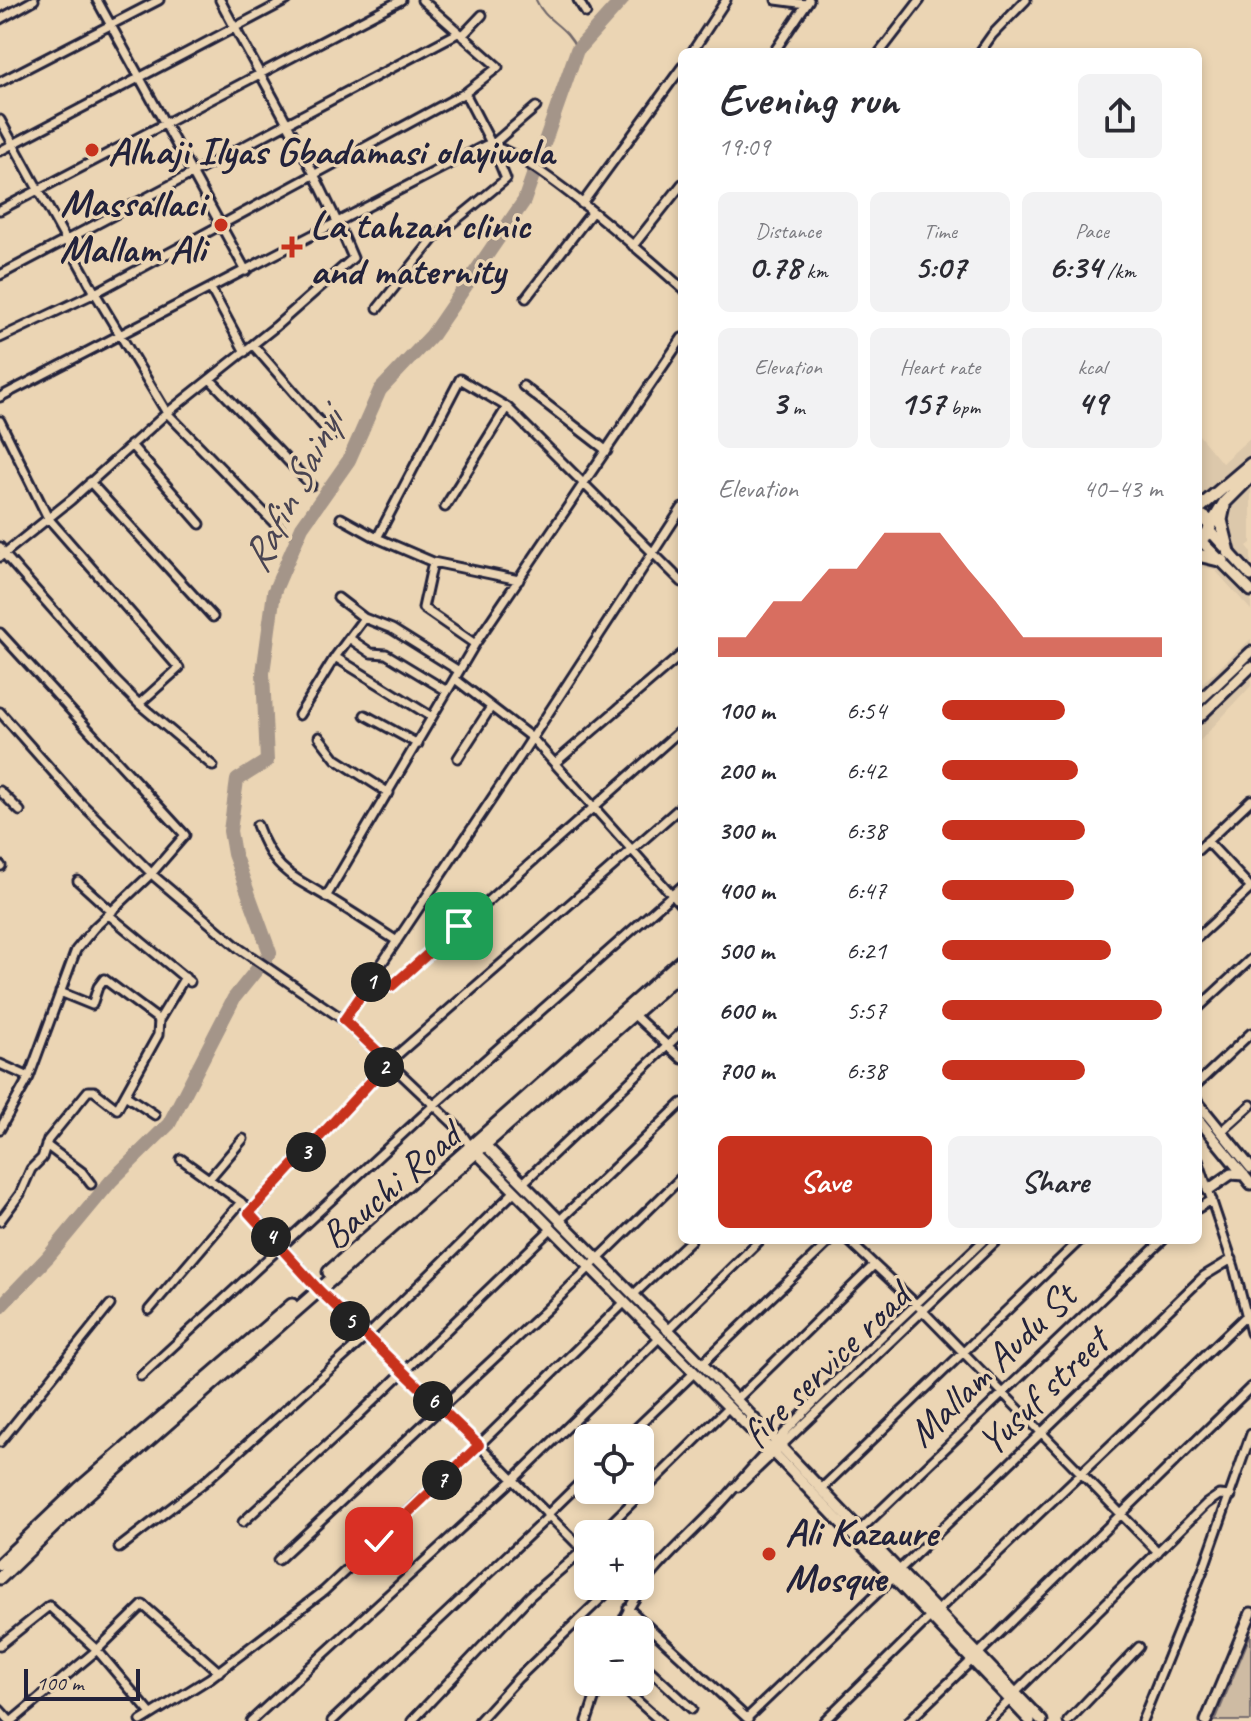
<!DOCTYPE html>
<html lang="en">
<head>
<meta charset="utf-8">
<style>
  body { margin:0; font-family:Caveat,sans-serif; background:#f2f2f3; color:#2b2b33; height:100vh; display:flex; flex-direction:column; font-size:30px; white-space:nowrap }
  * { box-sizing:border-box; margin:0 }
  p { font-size:26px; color:#7c7c81 }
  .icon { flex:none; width:44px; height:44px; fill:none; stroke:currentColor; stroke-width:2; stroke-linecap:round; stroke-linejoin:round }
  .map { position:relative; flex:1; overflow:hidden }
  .sheet { position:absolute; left:678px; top:48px; width:524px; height:1196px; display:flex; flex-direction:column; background:#fff; border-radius:12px; box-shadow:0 4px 12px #0003 }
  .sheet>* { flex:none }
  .fabs { position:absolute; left:574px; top:1424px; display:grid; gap:16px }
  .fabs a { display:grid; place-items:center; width:80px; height:80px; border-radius:12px; background:#fff; box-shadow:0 4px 12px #0003; font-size:40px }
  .scale { position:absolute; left:24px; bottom:20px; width:116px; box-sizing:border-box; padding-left:8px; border:4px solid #22223b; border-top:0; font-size:22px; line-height:28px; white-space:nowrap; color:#22223b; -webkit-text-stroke:6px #ebd5b4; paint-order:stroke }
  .pin { position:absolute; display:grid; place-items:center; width:68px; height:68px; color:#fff; margin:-34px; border-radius:16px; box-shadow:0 4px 12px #0006 }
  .km { position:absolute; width:40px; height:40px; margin:-20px; border-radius:50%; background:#222; color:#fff; font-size:22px; line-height:40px; text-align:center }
  .round { display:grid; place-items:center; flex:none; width:84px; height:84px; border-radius:12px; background:#f2f2f3 }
  .head { display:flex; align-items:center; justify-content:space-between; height:136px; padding:0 40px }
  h1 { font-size:44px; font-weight:800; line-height:60px }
  .figures { display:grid; grid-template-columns:repeat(3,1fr); gap:12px; height:136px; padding:8px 40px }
  .figures div { display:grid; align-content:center; border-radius:12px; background:#f2f2f3; text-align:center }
  .figures b { font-size:34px; font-weight:800 }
  .figures small { font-size:22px; font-weight:400 }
  .figures p { font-size:22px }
  .chart { height:224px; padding:16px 40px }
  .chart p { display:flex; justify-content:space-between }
  .chart svg { width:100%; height:144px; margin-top:8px; fill:#c8321e; opacity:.7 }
  .cta { display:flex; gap:16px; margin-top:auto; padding:16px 40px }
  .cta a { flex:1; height:92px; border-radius:12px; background:#c8321e; color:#fff; font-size:32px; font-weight:800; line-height:92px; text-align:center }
  .cta a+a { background:#f2f2f3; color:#2b2b33 }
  ul { padding:0 40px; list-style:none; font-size:26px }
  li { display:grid; grid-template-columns:128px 96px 1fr; align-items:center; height:60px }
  li i { height:20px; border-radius:10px; background:#c8321e }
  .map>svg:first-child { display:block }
  .built { fill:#dcc8ab }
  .green { fill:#cebba3; stroke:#786e6f; stroke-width:2 }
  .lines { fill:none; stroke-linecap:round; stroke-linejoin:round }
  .stream { stroke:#70676a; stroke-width:2 }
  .river { stroke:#a49589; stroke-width:14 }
  .minor-casing { stroke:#22223b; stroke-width:13 }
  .major-casing { stroke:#22223b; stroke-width:15 }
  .highway-casing { stroke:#22223b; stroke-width:17 }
  .minor { stroke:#ebd5b4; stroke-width:7 }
  .major { stroke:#ebd5b4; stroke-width:9 }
  .highway { stroke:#ebd5b4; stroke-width:11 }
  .route-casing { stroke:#fff; stroke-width:16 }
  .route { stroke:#c8321e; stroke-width:10 }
  .poi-dot { fill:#c8321e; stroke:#ebd5b4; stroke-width:3 }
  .labels { text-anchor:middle; stroke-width:7; stroke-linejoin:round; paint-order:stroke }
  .poi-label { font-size:40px; font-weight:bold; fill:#22223b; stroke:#ebd5b4; text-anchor:start }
  .street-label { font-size:40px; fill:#22223b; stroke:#ebd5b4 }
  .water-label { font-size:42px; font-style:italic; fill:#494452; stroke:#ebd5b4 }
</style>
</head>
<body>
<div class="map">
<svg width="1251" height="1721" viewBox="0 0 1251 1721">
  <rect width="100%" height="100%" fill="#ebd5b4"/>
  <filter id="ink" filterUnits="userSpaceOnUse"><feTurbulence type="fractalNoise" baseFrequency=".0125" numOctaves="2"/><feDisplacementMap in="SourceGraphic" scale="16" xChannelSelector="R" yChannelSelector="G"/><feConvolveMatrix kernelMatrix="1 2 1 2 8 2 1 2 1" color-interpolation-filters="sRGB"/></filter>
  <g filter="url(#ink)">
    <path class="built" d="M1198 434 1222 463 1251 437V543L1247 546 1251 551V610L1214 569 1198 567Z
      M1251 639V686L1198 743V687Z"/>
    <path class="green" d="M1251 1633V1721H1215Z"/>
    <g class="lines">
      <path class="stream" d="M536 0C546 23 566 24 577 50"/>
      <path class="river" d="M0 1307 48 1257 111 1181 169 1124 234 998 270 953 234 854 230 831 237 780 267 761 263 673 274 592 302 527 349 460 380 390 432 335 524 201 577 50 622 0"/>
      <defs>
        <path id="minor" d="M97 0 246 271
          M220 0C265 85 316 169 353 258L275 327 167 413 280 529
          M578 0 586 13
          M776 0 806 4
          M0 19 34 0
          M462 36 482 15
          M692 52 726 0
          M774 52 809 0
          M880 52 920 0
          M980 52 992 35 1026 0
          M0 82 159 0
          M0 120 95 293 167 413 71 500 0 557
          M492 145 536 107
          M0 151 287 0
          M582 204 682 67
          M0 210 401 0
          M633 246 682 184
          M0 275 458 33
          M211 289 245 352
          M526 298 592 212
          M378 308 434 238 506 179 492 145 465 93
          M0 338 95 293 465 93 498 67 422 0
          M253 345 332 436
          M210 379 311 485
          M523 386 607 451
          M0 397 486 145C523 145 649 259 682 288
          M0 421 48 518 179 668 139 704
          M131 445 200 524
          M90 482 213 617
          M445 507 507 407
          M341 518 377 538 433 562 519 580
          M377 538 460 379 507 407 682 582
          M0 547 4 554 115 680 139 704 213 766
          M433 562 423 608 475 644
          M338 598 364 618 392 629 459 671
          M0 633 185 835 152 873 94 928 76 950 29 1077 0 1129
          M349 638 371 653 386 654 447 691
          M335 657 432 717
          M455 679 532 738 682 906
          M0 712 77 799 155 877 240 949 344 1020 458 1128 470 1146
          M299 715 335 657 364 618
          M365 715 418 744
          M319 737 336 759 389 793
          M458 758 491 707
          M555 763 682 654
          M0 791 20 811
          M257 825C273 870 291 876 329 898 352 912 375 927 397 941
          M1207 841 1251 888
          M1198 850 1251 800
          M0 865 1 866
          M78 881 112 912
          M326 897 475 644 682 338
          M109 915 190 982
          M1198 937 1251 888
          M373 978 392 986 682 729
          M60 992 92 1005 98 987 104 979 159 1020
          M1198 1008 1251 959
          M633 1014 682 1059
          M344 1020 521 755 682 508
          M0 1064 29 1077
          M1198 1083 1251 1033
          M125 1095 155 1115
          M1221 1132 1251 1105
          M46 1145 82 1172 91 1184
          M181 1159 241 1202 319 1290 479 1445 588 1555
          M1198 1160 1234 1267 1251 1333
          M209 1179 243 1139
          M523 1183 682 1032
          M1198 1208 1212 1200
          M249 1213 389 1062 682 806
          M561 1219 682 1103
          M0 1221 20 1194 31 1169 42 1158 48 1140 88 1091H94L117 1109 158 1035 159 1020 185 977
          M848 1240 917 1305 1158 1552
          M633 1295 691 1240
          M149 1310 241 1202
          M667 1331 760 1240
          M702 1364 831 1240
          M141 1376 434 1105 682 886
          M736 1400 874 1265
          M626 1438 694 1373
          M0 1442 110 1305
          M738 1487 997 1240
          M821 1489 1080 1240
          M547 1515 588 1475
          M243 1522 340 1433 552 1228
          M860 1530 1163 1240
          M600 1534 728 1408
          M119 1548 207 1480 366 1337 515 1191
          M278 1560 545 1311 682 1177
          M898 1571 1204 1276 1232 1259
          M622 1586 633 1598
          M628 1608 748 1719
          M937 1611 1247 1315
          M619 1630C643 1569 688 1541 729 1494 807 1403 897 1323 984 1240
          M0 1645 49 1606 97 1650 151 1714
          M978 1654 1251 1387
          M640 1661 692 1709
          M616 1682 660 1721
          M1015 1693 1206 1504 1219 1495 1231 1496
          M0 1710 10 1721
          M747 1718 893 1578
          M12 1721 97 1650 143 1605 219 1672
          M141 1721 210 1678 324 1591 479 1445 624 1303
          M251 1721 513 1480 659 1338
          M332 1721 548 1517
          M412 1721 530 1596 588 1546
          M479 1721 518 1678 614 1586
          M587 1721 600 1682
          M824 1721 930 1617
          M909 1721 972 1660
          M988 1721 1010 1700
          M1068 1721 1139 1647
          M1142 1721 1203 1570 1251 1434"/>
        <path id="major" d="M1209 530 1251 576
          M1200 540 1251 591
          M1198 702 1251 652
          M1198 718 1251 667
          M1198 1103 1251 1168
          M1198 1119 1251 1184
          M480 1140 702 1364 1042 1721
          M471 1147 775 1454 1030 1721
          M1208 1190 1231 1174 1244 1175
          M1206 1721 1251 1613"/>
        <path id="highway" d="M1224 506 1221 520 1229 552
          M1198 509 1251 464
          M1198 514 1207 519 1210 527 1208 534 1198 540
          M1210 527 1225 502 1251 476
          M1198 555 1223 561
          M329 1272 682 960
          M0 1564 79 1489 292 1305
          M0 1578 85 1496 682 971"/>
      </defs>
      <use href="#minor" class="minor-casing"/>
      <use href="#major" class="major-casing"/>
      <use href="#highway" class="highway-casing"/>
      <use href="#minor" class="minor"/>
      <use href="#major" class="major"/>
      <use href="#highway" class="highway"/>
    </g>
  </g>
  <g class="lines" filter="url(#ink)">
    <defs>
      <path id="route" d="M379 1541 479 1445 319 1290 249 1213 389 1062 344 1020 373 978 392 986 459 926"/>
    </defs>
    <use href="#route" class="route-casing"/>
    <use href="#route" class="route"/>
  </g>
  <g class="poi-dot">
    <circle cx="92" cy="150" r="8"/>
    <circle cx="221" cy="225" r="8"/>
    <path d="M288 235h8v8h8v8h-8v8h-8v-8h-8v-8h8z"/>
    <circle cx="769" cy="1554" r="8"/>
  </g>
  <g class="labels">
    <g class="poi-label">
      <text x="108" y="164">Alhaji Ilyas Gbadamasi olayiwola</text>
      <text x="205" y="216" text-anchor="end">Massallaci<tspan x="205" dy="46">Mallam Ali</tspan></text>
      <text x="310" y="238">La tahzan clinic<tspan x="310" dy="46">and maternity</tspan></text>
      <text x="785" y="1545">Ali Kazaure<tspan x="785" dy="46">Mosque</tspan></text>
    </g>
    <g class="street-label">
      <text transform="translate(390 1185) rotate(-41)" y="14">Bauchi Road</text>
      <text transform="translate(825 1364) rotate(-44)" y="14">fire service road</text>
      <text transform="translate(991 1364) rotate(-44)" y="14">Mallam Audu St</text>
      <text transform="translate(1042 1391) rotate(-44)" y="14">Yusuf street</text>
    </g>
    <g class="water-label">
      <text transform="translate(291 490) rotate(-63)" y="15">Rafin Sainyi</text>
    </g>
  </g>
</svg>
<div class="fabs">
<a><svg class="icon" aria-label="locate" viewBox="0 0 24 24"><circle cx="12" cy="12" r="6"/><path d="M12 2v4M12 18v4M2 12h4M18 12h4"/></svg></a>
<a>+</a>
<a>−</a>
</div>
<div class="scale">100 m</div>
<div class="pin" style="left:459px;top:926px;background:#1e9e55"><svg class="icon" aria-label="arrive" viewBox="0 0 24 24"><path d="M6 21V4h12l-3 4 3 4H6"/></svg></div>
<div class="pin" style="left:379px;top:1541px;background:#d93025"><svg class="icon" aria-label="check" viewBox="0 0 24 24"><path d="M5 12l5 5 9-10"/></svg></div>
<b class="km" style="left:371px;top:982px">1</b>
<b class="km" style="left:384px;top:1067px">2</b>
<b class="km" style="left:306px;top:1152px">3</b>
<b class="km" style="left:271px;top:1237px">4</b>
<b class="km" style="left:350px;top:1321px">5</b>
<b class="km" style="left:433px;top:1401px">6</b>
<b class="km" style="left:442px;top:1480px">7</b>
<section class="sheet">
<div class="head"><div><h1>Evening run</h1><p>19:09</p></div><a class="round"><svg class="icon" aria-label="share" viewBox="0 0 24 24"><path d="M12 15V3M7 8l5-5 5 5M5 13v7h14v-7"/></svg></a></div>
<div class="figures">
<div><p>Distance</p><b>0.78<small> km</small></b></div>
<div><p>Time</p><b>5:07</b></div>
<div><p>Pace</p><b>6:34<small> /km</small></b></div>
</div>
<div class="figures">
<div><p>Elevation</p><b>3<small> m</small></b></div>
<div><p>Heart rate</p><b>157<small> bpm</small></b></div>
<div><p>kcal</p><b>49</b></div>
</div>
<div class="chart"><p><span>Elevation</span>40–43 m</p>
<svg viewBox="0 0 160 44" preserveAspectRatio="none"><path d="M0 44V38L10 38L20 27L30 27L40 17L50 17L60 6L70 6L80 6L90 17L100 27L110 38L120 38L130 38L140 38L150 38L160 38V44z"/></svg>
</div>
<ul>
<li><b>100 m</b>6:54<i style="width:56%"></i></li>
<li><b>200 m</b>6:42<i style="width:62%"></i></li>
<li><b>300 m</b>6:38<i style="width:65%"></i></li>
<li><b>400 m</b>6:47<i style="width:60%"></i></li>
<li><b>500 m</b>6:21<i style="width:77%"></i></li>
<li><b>600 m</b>5:57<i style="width:100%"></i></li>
<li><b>700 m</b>6:38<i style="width:65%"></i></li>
</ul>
<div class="cta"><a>Save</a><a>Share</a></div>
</section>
</div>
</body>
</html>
